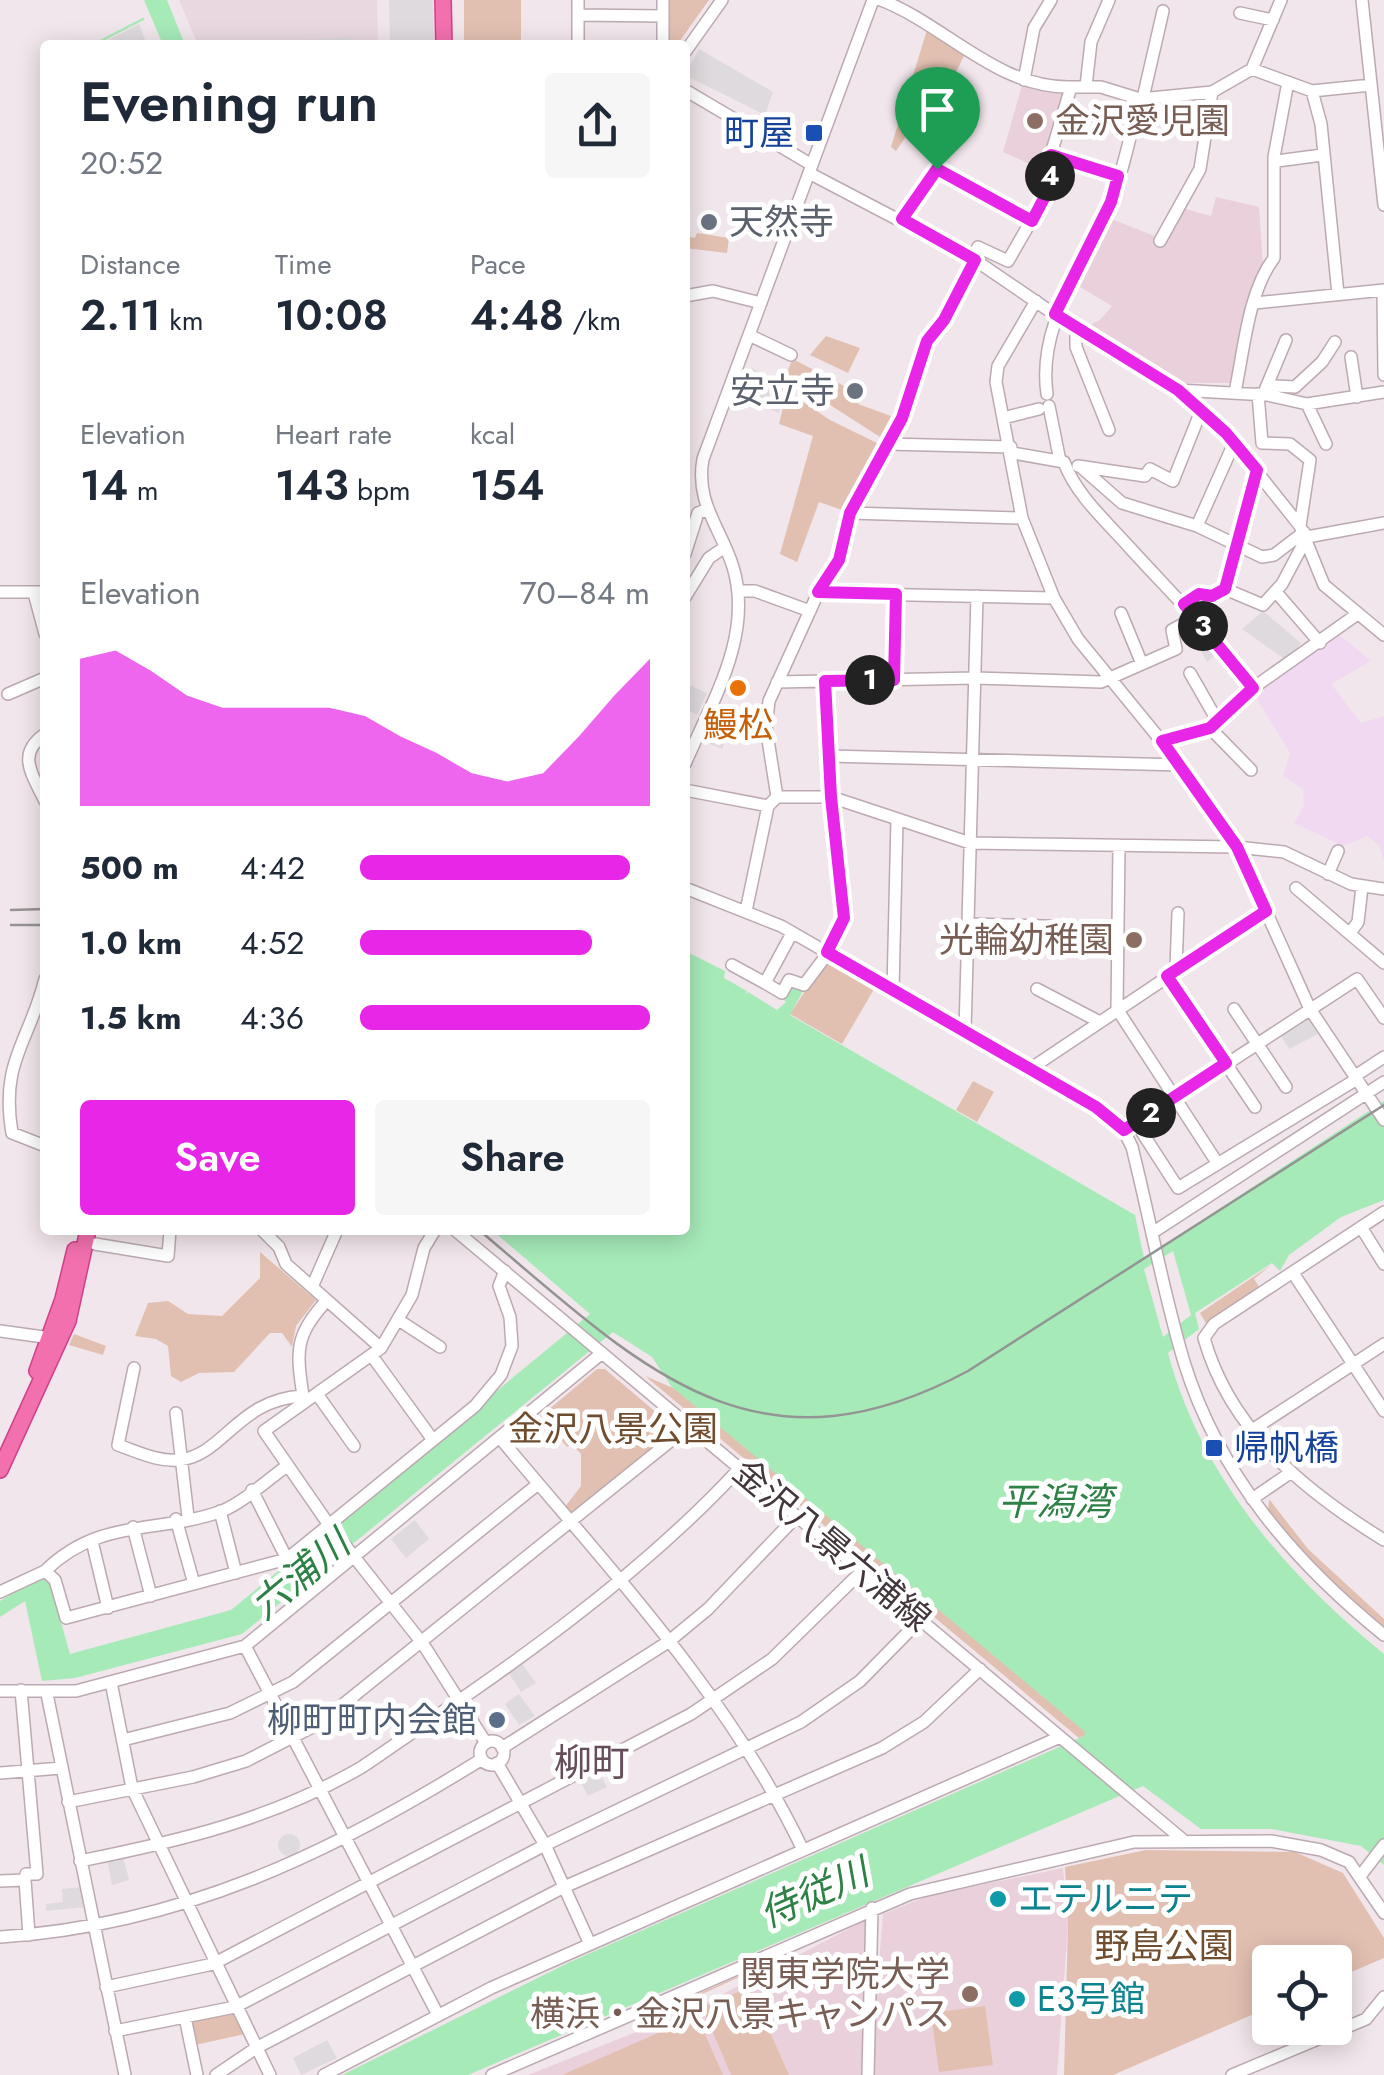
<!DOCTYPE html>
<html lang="en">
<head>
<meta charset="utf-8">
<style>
  body { margin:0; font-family:Jost,"Noto Sans JP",sans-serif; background:#f6f6f7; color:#1f2937; height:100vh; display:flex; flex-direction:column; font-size:38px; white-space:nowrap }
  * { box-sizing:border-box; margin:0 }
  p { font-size:32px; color:#747a83 }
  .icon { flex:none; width:55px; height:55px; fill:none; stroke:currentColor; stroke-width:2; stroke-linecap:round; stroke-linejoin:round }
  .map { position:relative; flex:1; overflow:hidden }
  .drawer { position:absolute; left:40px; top:40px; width:650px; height:1195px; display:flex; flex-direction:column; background:#fff; border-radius:10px; box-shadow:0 5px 25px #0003 }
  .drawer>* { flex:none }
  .buttons { position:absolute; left:1252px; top:1945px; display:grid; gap:20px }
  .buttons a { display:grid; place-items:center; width:100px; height:100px; border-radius:10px; background:#fff; box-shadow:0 5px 25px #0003; font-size:50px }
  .pin { position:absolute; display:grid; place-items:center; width:85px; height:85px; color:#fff; margin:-102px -42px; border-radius:50% 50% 50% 0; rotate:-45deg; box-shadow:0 0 10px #0007 }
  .pin .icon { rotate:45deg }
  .km { position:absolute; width:50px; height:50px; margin:-25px; border-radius:50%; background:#222; color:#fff; font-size:28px; line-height:50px; text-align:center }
  .round { display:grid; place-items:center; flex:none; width:105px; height:105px; border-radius:10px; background:#f6f6f7 }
  .headline { display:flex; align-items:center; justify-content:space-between; height:170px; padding:0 40px }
  h1 { font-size:55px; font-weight:600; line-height:75px }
  .figures { display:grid; grid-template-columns:repeat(3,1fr); gap:15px; height:170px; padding:10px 40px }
  .figures div { display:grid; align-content:center }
  .figures b { font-size:42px; font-weight:600 }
  .figures small { font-size:28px; font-weight:400 }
  .figures p { font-size:28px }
  .chart { height:280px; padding:20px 40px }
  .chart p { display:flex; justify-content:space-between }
  .chart svg { width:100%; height:180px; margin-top:10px; fill:#e826e7; opacity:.7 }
  .primary-button { display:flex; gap:20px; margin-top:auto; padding:20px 40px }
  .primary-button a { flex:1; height:115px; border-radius:10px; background:#e826e7; color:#fff; font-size:40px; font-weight:600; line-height:115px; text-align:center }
  .primary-button a+a { background:#f6f6f7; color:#1f2937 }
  ul { padding:0 40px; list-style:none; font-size:32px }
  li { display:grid; grid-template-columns:160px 120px 1fr; align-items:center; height:75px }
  li i { height:25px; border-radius:12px; background:#e826e7 }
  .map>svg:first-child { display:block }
  .residential { fill:#e9d8e0 }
  .education { fill:#e9d0db }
  .medical { fill:#f1daf1 }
  .green { fill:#e2c0b1 }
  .parking { fill:#dfdadd }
  .water { fill:#a6eab8 }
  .pier { fill:#f1e6eb }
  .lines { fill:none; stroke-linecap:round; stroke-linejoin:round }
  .stream { stroke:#a6eab8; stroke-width:2.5 }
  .minor-casing { stroke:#bca9b2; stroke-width:14 }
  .highway-casing { stroke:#d0418b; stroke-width:18 }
  .minor { stroke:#fff; stroke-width:11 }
  .highway { stroke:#f270ae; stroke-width:15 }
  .tram { stroke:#949494; stroke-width:2.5 }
  .route-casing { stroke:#fff; stroke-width:20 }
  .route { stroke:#e826e7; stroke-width:12 }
  .education-dot { fill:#8d6e63; stroke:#fff; stroke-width:4 }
  .transit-dot { fill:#1a4fb4; stroke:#fff; stroke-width:4 }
  .worship-dot { fill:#6b7280; stroke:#fff; stroke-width:4 }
  .food-dot { fill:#e8710a; stroke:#fff; stroke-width:4 }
  .service-dot { fill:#5c6f8a; stroke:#fff; stroke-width:4 }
  .culture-dot { fill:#0f9aa8; stroke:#fff; stroke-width:4 }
  .labels { text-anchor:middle; stroke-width:10; stroke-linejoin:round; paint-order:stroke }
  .education-label { font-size:35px; fill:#785e54; stroke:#fff; text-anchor:end }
  .transit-label { font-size:35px; fill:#164399; stroke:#fff; text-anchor:end }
  .worship-label { font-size:35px; fill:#5b616d; stroke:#fff; text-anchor:start }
  .food-label { font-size:35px; fill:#c56008; stroke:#fff }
  .park-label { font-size:35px; fill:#704d2e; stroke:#fff }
  .street-label { font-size:35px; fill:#43363d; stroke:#fff }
  .service-label { font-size:35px; fill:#4e5e75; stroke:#fff; text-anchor:end }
  .culture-label { font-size:35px; fill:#0d838f; stroke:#fff; text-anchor:start }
  .water-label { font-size:38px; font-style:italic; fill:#2e8145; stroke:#fff }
  .neighbourhood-label { font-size:38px; fill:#654e5a; stroke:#fff }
</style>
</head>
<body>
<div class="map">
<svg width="1384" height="2075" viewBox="0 0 1384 2075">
  <rect width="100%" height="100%" fill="#f1e6eb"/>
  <path class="residential" d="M179 0H377L378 45H198Z"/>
  <path class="education" d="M1023 82 1067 90 1043 170 1003 152Z
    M1216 197 1259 207 1263 265 1232 383H1181L1086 327 1100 320 1112 306 1075 284 1109 218 1165 240 1182 208 1211 216Z
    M1063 1868 1068 1926 1057 2075H875L872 2046 883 1914 928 1896Z
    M866 1920 862 2075H528L694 2009Z"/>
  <path class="medical" d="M1337 633 1371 661 1331 684 1361 723 1384 716V861L1379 845 1367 836 1343 846 1294 823 1304 805 1303 789 1283 776 1290 753 1252 691Z"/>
  <path class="green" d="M464 0H521V45H464Z
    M669 0H709L677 45H671L666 33Z
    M927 30 965 54 937 110 933 108 923 125 916 122 896 151 891 147Z
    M697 233 729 238 727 253 685 248V236L695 238Z
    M826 336 860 348 848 373 810 355Z
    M793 359 861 395 858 404 891 416 880 437 785 376Z
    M787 391 830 420 879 444 845 511 819 502 797 562 780 554 813 436 779 424Z
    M828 956 877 984 842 1044 790 1014Z
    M973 1081 994 1092 977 1122 956 1110Z
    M260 1252 316 1300 296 1326 292 1347 282 1333H270L234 1372 199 1373 181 1382 171 1376 168 1346 156 1339 135 1336 148 1303 168 1301 188 1314 222 1316 260 1278Z
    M1271 1265 1254 1279 1260 1288 1207 1325 1200 1313Z
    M74 1334 106 1346 103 1355 69 1345Z
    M597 1369H605L678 1431 572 1515 564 1508 581 1486V1454L572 1444 567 1447 541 1416Z
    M645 1376 685 1393 1087 1730V1735L1079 1738Z
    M1269 1499 1308 1549 1384 1619V1627L1305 1558 1268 1513Z
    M1146 1850 1295 1852 1343 1873 1384 1938V1958L1335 1979V1962H1270V2007L1113 2075H1064L1068 1926 1065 1867Z
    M868 1918 654 2016 653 2014Z
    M750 1987 789 2075H731L702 2007Z
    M985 2006 993 2065 939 2072 931 2013Z
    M232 2012 245 2034 195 2045 189 2021Z
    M697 2016 723 2075H562Z"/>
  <path class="parking" d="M389 0H433L434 45H390Z
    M139 24 147 45H99Z
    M353 37V45H211Z
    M699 49 773 92 765 115 685 75Z
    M752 368 785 389 779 413 740 397Z
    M1263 611 1301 643 1286 660 1242 629Z
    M1197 623 1221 651 1207 662 1189 629Z
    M685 683 707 693 697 715 685 709Z
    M715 718 732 725 722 749 705 742Z
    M1307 1016 1318 1034 1289 1049 1279 1033Z
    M415 1520 429 1539 406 1558 391 1539Z
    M519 1659 536 1683 521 1692 506 1669Z
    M519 1694 535 1716 519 1725 505 1704Z
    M597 1767 607 1787 588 1796 578 1777Z
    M278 1845a11 11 0 1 1 22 0a11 11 0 1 1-22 0Z
    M123 1856 129 1880 112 1885 107 1859Z
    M81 1887 86 1907 46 1911V1904L63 1902 62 1889Z
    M327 2040 337 2058 301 2075 293 2058Z"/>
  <path class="water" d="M144 0H167L185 45H163Z
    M685 951 725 971 724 978 747 991 745 995 748 992 777 1010 786 1002 783 999 792 983 804 989 790 1015 1135 1215 1144 1258 1384 1101V1200L1341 1217 1289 1255 1280 1271 1272 1263 1195 1313 1199 1329 1168 1353C1201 1477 1287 1575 1384 1654V1865L1361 1846 1272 1829H1201L1143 1786 468 2075H342L570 1962 1084 1736 1085 1732 671 1386 652 1357 613 1332 242 1634 75 1678 42 1681 25 1601 0 1617V1601L38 1576 50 1583 70 1654 231 1610 590 1314 492 1230H685Z"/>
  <path class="pier" d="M1173 1251 1191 1315 1163 1337 1144 1269Z"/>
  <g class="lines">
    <path class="stream" d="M93 45 143 19"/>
    <defs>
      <path id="minor" d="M578 0V45
        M881 0C944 24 998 89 1071 87L1048 164 1051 185 1031 221 937 169 902 219
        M1362 0 1384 205
        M1240 13 1273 20
        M578 15 663 16
        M663 45V0
        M685 52 722 0
        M1252 69 1281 0
        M1024 80 1034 28 1051 0
        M1086 86 1091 42 1109 0
        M1071 87H1101L1140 99 1212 92 1252 69 1312 91 1371 85
        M685 90 812 165
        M1312 91 1321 124 1338 294
        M1143 98 1163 11
        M1051 155 1118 176
        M1277 161 1322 155
        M809 173 975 260 1076 329 1178 390 1226 433 1300 526 1324 585 1384 635
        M1160 241 1200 169 1212 92
        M972 258 978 247 1008 261 1031 221
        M1383 290 1384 375
        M685 296 713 291 761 303
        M1036 301 998 366 996 382 1022 518 1054 598 1078 639 1181 765 1237 847 1284 852 1351 884 1384 889
        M1255 303 1384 290
        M1076 329V347L1109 430
        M749 335 791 355
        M1351 357 1357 397
        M1178 390 1267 395 1307 404 1384 392
        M1235 392C1244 350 1248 292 1274 258V157L1288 82
        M1047 394C1037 323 1085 267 1110 204 1124 171 1130 133 1140 99
        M1258 394 1262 443 1290 444 1310 460 1300 526
        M1263 395 1286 340
        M1267 395 1275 386 1295 387 1322 362 1335 342
        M1307 404 1326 444
        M1049 406 1060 461
        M1003 418 1039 409
        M887 444 1011 447
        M1013 453 1064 462C1076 495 1107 522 1130 548 1172 594 1216 637 1253 688
        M1078 466 1145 476 1150 469 1173 481 1201 411
        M1081 467 1122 503 1197 526 1262 557 1274 555 1304 532
        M850 513 1022 518
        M1197 526 1234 443
        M1237 547 1257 470
        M685 554 698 513 706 510
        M1225 589 1238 548
        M738 591H755L810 611
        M0 592H45
        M1276 592 1320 643
        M34 593 45 634
        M818 593 1054 598
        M685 597 709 558 725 547
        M1184 604 1199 594 1212 596 1225 589 1263 605 1282 584 1307 537 1384 523
        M1121 613 1142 664
        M1190 673 1218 722
        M894 680 896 594
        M777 682 975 678 1101 682 1176 649 1172 630 1196 617
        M8 694 45 678
        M1210 728 1251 770
        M45 734C16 754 32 774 45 801
        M1162 741 1210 728 1253 688 1356 615
        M828 756 1181 765
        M685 764C711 703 754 636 733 567 721 528 695 503 703 459L873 0
        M685 790 768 806 777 797H831L970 843 1237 847 1310 1009 1384 1120
        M777 797 766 727 769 701 818 593 839 560 850 513 902 418 927 341 944 319 975 260
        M1119 845 1117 1009 1218 1164
        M1328 874 1338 851
        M685 888 781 926 1096 1107 1124 1131 1132 1147C1150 1219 1163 1292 1184 1362 1219 1475 1294 1562 1384 1635
        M1296 888 1384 963
        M746 911 768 806
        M969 924 1117 928
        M792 933 765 983 782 993 789 980 804 985 834 945 844 918 831 797 825 681
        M1350 933 1358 922 1362 887
        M732 965 765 983
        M1176 969 1178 913
        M1167 976 1255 1107
        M45 979C29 1043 0 1061 12 1133L45 1146
        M1037 989 1098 1021
        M893 990 897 819
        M1234 1009 1286 1087
        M965 1031 977 596
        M1030 1069 1266 911
        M1355 1076 1384 1057
        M1136 1123 1178 1188 1357 1079
        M1124 1131 1357 979 1384 1018
        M1384 1212 1214 1324 1204 1338C1230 1431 1306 1492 1384 1540
        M1361 1227 1384 1264
        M262 1230 279 1247 286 1264 381 1348 412 1295 424 1248 435 1230
        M455 1230 1182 1839
        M1152 1233 1384 1082
        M95 1244 168 1256 170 1230
        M1293 1273 1384 1411
        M312 1287 337 1230
        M400 1321 440 1347
        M0 1331 51 1338
        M381 1348 264 1431 329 1525 423 1644 486 1743
        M372 1356 433 1440
        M134 1368 118 1445C138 1452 158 1462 179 1460 223 1456 238 1399 303 1396
        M317 1394 354 1446
        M307 1400 303 1396C296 1349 295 1336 327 1300
        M176 1413 188 1517
        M1252 1430 1384 1344
        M500 1438C609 1569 729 1695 803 1850
        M252 1490 287 1559
        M1252 1499 1290 1473
        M220 1511 236 1573
        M176 1519 194 1584
        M133 1527 151 1596
        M92 1541 108 1608
        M45 1571C100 1517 159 1534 222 1511 244 1502 267 1480 287 1466
        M0 1592 45 1571 55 1580 66 1618 287 1559 475 1406 501 1375 512 1346 510 1317 499 1286 505 1271
        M245 1646 438 2015
        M111 1682 132 1788 270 2075
        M0 1691H76L245 1646 602 1353
        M47 1694 125 2075
        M123 1740 230 1713 293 1682 538 1484
        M480 1753a12 12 0 1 1 24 0a12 12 0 1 1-24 0Z
        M502 1748 668 1642 708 1609 797 1516
        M497 1763 545 1845 590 1944
        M0 1773 61 1768
        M68 1802 193 1777 246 1761 320 1723 689 1426
        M80 1861C180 1841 273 1819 362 1767 494 1677 631 1586 740 1468
        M1361 1875 1384 1845
        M25 1880 29 1935
        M0 1881 25 1880 26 1874H37L21 1690
        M0 1937C181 1925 330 1854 482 1759
        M106 1987 213 1964 691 1714 772 1659 862 1571
        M185 2017 197 2075
        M115 2031 235 2007 545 1845 801 1722 860 1681 920 1620
        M216 2075 256 2048 564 1887 882 1748 924 1722 980 1669
        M324 2075 491 1988 1060 1737
        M492 2075 910 1894 1134 1842 1271 1841 1321 1850 1349 1862 1384 1913
        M868 2075 872 1908
        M1232 2075 1366 2019 1384 1997"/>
      <path id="highway" d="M443 0 444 45
        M37 1371 63 1299 75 1250
        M0 1470 68 1321 88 1230"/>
    </defs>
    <use href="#minor" class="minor-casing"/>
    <use href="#highway" class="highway-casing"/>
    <use href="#minor" class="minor"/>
    <use href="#highway" class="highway"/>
    <path class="tram" d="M11 910 45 909
      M11 925H45
      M479 1230C638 1364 752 1487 968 1371L1384 1105"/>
  </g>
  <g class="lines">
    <defs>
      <path id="route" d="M1051 155 1118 176 1111 202 1055 314 1178 390 1226 433 1257 470 1225 589 1212 596 1199 594 1184 604 1253 688 1210 728 1162 741 1237 847 1266 911 1167 976 1226 1063 1124 1130 1096 1107 827 952 844 918 831 797 825 681 894 680 896 594 818 592 839 560 850 513 902 418 927 341 944 320 975 260 902 219 937 169 1032 221 1051 185Z"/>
    </defs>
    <use href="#route" class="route-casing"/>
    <use href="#route" class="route"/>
  </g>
  <g class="education-dot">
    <circle cx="1035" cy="121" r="10"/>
    <circle cx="1134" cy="940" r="10"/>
    <circle cx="970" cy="1994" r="10"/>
  </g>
  <g class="transit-dot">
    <rect x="804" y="123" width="20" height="20" rx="5"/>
    <rect x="1204" y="1438" width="20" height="20" rx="5"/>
  </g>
  <g class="worship-dot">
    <circle cx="709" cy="222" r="10"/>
    <circle cx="855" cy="391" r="10"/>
  </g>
  <circle class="food-dot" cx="738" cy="688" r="10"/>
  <circle class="service-dot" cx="497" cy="1720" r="10"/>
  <g class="culture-dot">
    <circle cx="998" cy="1899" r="10"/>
    <circle cx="1017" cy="1999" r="10"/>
  </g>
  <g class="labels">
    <g class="education-label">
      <text x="1055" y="133" text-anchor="start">金沢愛児園</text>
      <text x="1114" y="952">光輪幼稚園</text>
      <text x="950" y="1986">関東学院大学<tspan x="950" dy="40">横浜・金沢八景キャンパス</tspan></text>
    </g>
    <g class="transit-label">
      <text x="794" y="145">町屋</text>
      <text x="1234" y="1460" text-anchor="start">帰帆橋</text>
    </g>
    <g class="worship-label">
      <text x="729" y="234">天然寺</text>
      <text x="835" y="403" text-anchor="end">安立寺</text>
    </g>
    <g class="food-label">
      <text x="738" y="737">鰻松</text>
    </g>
    <g class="park-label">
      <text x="613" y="1441">金沢八景公園</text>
      <text x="1164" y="1958">野島公園</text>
    </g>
    <g class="street-label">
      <text transform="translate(832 1545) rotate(40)" y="12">金沢八景六浦線</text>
    </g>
    <g class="service-label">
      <text x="477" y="1732">柳町町内会館</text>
    </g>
    <g class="culture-label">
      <text x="1018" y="1911">エテルニテ</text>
      <text x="1037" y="2011">E3号館</text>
    </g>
    <g class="water-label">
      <text x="1055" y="1515">平潟湾</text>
      <text transform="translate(300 1575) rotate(-40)" y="13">六浦川</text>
      <text transform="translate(814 1893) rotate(-24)" y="13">侍従川</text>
    </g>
    <g class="neighbourhood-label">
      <text x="592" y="1776">柳町</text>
    </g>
  </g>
</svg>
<div class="buttons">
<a><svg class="icon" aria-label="locate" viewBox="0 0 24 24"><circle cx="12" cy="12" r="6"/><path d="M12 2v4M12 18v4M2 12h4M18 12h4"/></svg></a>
</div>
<div class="pin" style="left:937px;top:169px;background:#1e9e55"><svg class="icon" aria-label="arrive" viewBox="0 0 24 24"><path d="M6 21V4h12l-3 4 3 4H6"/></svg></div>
<b class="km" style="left:870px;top:680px">1</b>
<b class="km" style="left:1151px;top:1113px">2</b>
<b class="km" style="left:1203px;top:626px">3</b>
<b class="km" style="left:1050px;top:176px">4</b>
<section class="drawer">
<div class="headline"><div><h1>Evening run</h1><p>20:52</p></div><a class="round"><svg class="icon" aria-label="share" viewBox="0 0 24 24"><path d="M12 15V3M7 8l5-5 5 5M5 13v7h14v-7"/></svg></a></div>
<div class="figures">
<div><p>Distance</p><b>2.11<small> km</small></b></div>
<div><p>Time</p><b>10:08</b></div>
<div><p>Pace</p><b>4:48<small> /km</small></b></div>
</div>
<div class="figures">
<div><p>Elevation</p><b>14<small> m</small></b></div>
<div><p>Heart rate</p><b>143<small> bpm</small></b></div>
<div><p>kcal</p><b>154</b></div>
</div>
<div class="chart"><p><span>Elevation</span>70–84 m</p>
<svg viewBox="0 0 160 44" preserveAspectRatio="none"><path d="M0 44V8L10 6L20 11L30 17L40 20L50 20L60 20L70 20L80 22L90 27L100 31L110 36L120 38L130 36L140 27L150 17L160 8V44z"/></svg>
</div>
<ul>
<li><b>500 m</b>4:42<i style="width:93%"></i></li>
<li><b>1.0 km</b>4:52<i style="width:80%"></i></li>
<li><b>1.5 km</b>4:36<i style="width:100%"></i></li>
</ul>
<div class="primary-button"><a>Save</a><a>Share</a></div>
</section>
</div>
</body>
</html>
